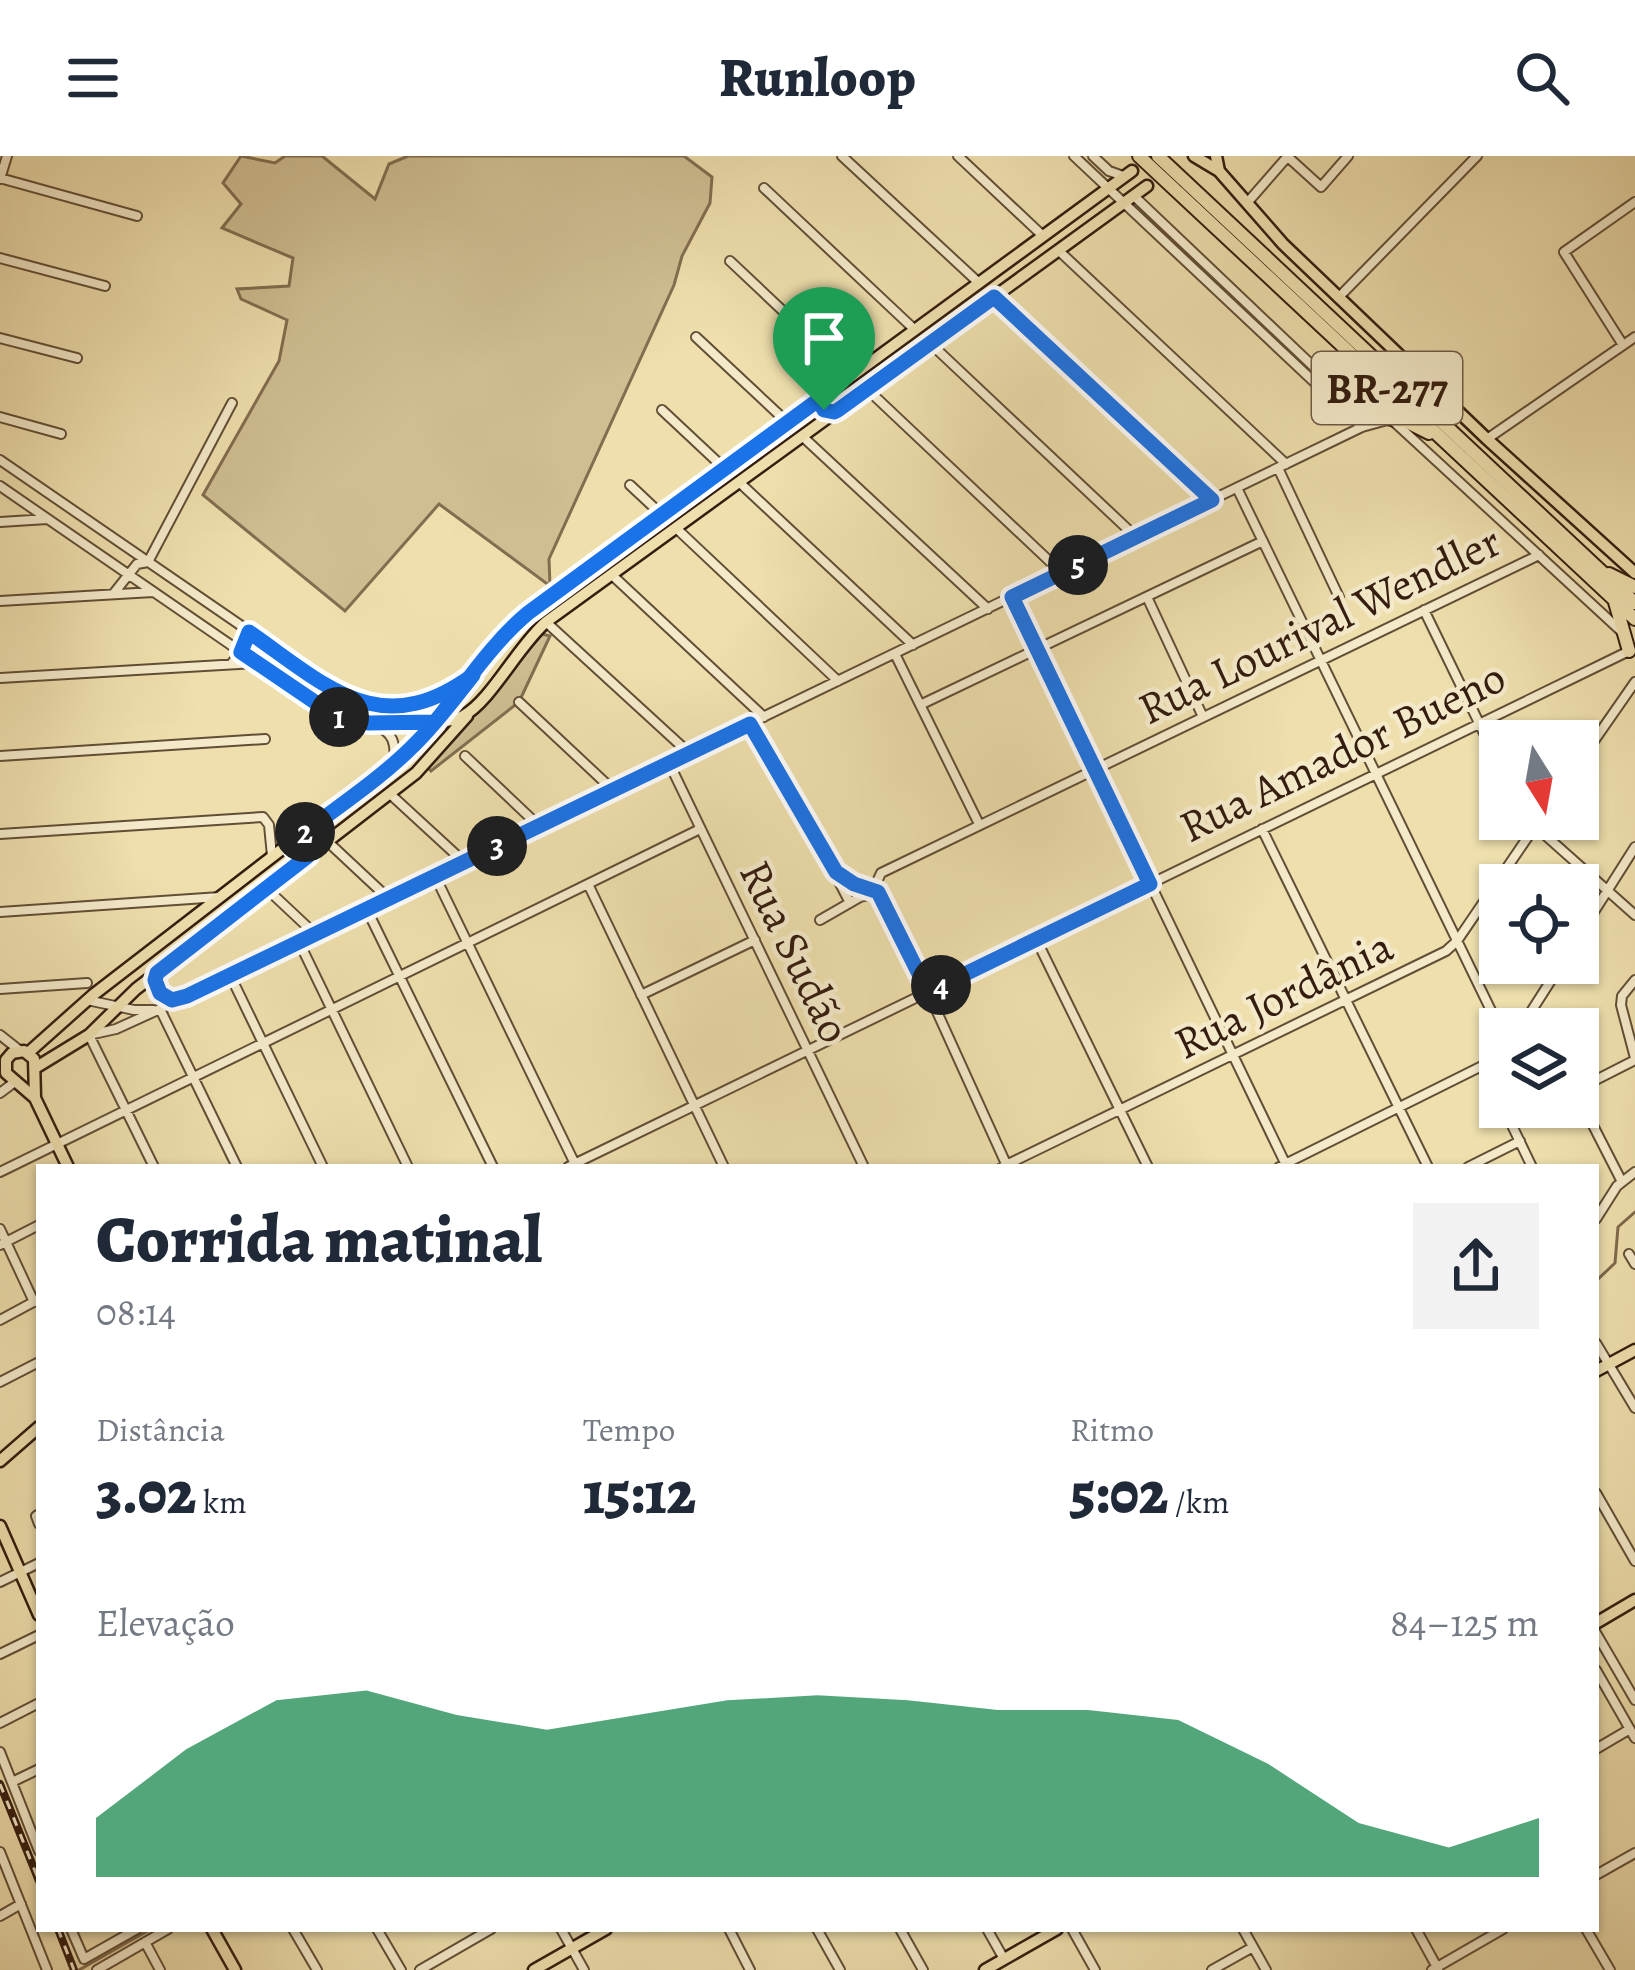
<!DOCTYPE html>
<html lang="pt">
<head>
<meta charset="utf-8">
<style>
  body { margin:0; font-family:Alegreya,serif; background:#f2f2f3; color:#1f2937; height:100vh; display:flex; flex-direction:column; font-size:45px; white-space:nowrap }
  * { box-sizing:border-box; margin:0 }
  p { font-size:39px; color:#747a83 }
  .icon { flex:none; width:66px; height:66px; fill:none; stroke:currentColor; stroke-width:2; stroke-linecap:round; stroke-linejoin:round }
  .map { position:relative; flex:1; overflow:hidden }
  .sheet { position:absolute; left:36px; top:1008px; width:1563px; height:768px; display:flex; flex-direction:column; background:#fff; border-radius:0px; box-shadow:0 3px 9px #0004 }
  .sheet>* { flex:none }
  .needle { width:78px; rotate:169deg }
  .tools { position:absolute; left:1479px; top:564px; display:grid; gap:24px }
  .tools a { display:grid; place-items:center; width:120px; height:120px; border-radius:0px; background:#fff; box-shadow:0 3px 9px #0004; font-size:60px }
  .pin { position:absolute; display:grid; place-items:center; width:102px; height:102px; color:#fff; margin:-123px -51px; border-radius:50% 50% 50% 0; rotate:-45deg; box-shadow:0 0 12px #0007 }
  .pin .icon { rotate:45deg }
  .km { position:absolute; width:60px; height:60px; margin:-30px; border-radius:50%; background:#222; color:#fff; font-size:33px; line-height:60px; text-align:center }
  .round { display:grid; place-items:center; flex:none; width:126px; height:126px; border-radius:0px; background:#f2f2f3 }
  .head { display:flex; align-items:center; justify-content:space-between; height:204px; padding:0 60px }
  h1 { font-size:66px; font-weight:800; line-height:90px }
  .figures { display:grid; grid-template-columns:repeat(3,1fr); gap:18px; height:204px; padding:12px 60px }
  .figures div { display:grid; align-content:center }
  .figures b { font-size:60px; font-weight:800 }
  .figures small { font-size:33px; font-weight:400 }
  .figures p { font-size:33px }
  .chart { height:336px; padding:24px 60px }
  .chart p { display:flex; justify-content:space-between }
  .chart svg { width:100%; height:216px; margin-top:12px; fill:#0b8043; opacity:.7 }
  header { display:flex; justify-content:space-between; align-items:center; height:156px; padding:0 60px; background:#fff; font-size:54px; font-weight:800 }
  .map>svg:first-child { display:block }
  .green { fill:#cebe92; stroke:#816e50; stroke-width:3 }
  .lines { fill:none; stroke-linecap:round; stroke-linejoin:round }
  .stream { stroke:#7e6a4d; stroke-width:3 }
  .minor-casing { stroke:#624e36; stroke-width:12 }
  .major-casing { stroke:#341d0f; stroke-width:15 }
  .highway-casing { stroke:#341d0f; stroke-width:16 }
  .minor { stroke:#f4eaca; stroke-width:8 }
  .major { stroke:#eedfad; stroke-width:10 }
  .highway { stroke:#eedfad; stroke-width:12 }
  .rail-casing { stroke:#341d0f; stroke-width:8 }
  .rail { stroke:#f4eaca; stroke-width:3; stroke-dasharray:9; stroke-linecap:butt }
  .route-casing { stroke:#fff; stroke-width:24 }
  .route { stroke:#1a73e8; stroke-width:15 }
  .labels { text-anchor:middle; stroke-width:9; stroke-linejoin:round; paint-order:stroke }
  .shield { fill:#f4eaca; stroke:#6e5a47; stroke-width:3 }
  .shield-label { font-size:42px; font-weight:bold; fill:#341d0f }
  .street-label { font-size:45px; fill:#341d0f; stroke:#f4eaca }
</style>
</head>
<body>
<header><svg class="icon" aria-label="menu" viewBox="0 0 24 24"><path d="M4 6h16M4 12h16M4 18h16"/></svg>Runloop<svg class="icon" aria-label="search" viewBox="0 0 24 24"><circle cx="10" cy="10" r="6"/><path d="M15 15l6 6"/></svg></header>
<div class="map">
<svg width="1635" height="1814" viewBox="0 0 1635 1814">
  <rect width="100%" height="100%" fill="#eedfad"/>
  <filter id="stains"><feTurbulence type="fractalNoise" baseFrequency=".00167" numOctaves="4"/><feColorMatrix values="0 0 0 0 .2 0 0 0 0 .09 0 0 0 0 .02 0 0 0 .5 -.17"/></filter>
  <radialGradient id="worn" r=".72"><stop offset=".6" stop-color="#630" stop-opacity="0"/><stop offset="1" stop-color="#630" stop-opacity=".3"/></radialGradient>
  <path class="green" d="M241 0 275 7 285 0H322L375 43 389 8 408 0H684L712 21 710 47 682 100 674 129 549 403 550 430 439 348 345 455 203 339 279 205 287 164 241 143 237 133 289 130 293 102 222 72 241 48 223 27Z
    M542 478 550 480 519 546 431 615 428 612Z"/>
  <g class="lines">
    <path class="stream" d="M1596 1125 1615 1107 1618 1071 1635 1056
      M79 1814 151 1773"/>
    <defs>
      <path id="minor" d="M842 0 979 127
        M958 0 1043 80
        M1074 0 1362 271
        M1093 0 1109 15 1123 20
        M1288 1 1321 31 1348 0
        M0 22 137 60
        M0 23 7 0
        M764 32 915 174
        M1134 40 1356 251 1361 259 1362 270
        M1247 47 1288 0
        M1058 94 1286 308
        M0 102 105 130
        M730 105 852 220
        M994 141 1212 344
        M1338 142 1477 0
        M696 181 788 267
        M0 182 77 202
        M930 187 1136 381
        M1623 189 1564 96 1635 46
        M867 233 1062 417
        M662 254 725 313
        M0 261 61 278
        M802 280 988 453
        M1487 283 1635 181
        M0 304 345 541C386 556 427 552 463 527
        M1278 312 1339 441
        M739 326 913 489
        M630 329 662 359
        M0 330 331 558 360 566H435
        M1237 332 1500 873
        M0 366 47 363
        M676 372 838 525
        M612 419 764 561
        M114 437 137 408 148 406 232 247
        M1012 441 1287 1011
        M1147 441 1203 561
        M0 445 153 436
        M1424 454 1500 610
        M546 466 689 597
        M895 498 979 668
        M231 508 241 496 249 476
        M0 522 256 507
        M519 546 613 634
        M920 549 1263 385
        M750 568 836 716 847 725 878 736 928 836 1007 1010
        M376 570C393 576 396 588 394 605
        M0 600 265 583
        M465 600 538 669
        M669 607 864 1011
        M1578 608 1635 526
        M389 637 464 706
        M1527 663 1635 759
        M1262 673 1428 1011
        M0 678 263 661 269 669 272 700
        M327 685 389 743
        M435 720 576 1010
        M837 722 850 747
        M588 728 724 1011
        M266 732 315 778
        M878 736 876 728 881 717 1539 399
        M367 754 493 1011
        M0 756 220 741
        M820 764 860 741 877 737
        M1578 781 1635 691
        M1036 783 1148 1011
        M299 786 408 1011
        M230 819 323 1011
        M1635 824 1622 840 1621 849 1635 902
        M0 833 87 827
        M641 839 755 784
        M87 844 134 854H153
        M160 853 237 1011
        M1520 873 1562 807
        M0 879 19 894
        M1578 933 1635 904
        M0 937 16 925
        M1578 940 1622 1026
        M1507 959 1532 1011
        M154 1011 89 879 116 873 160 853 1362 271 1391 263 1621 475
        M568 1011 1629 495
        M1002 1011 1446 795 1457 785 1540 663
        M1279 1011 1500 901
        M1468 1011 1520 985
        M0 1016 700 673
        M1596 1063 1617 1030 1635 1016
        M0 1073 34 1146
        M0 1089 39 1069
        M1629 1098 1635 1108
        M0 1164 39 1143
        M1596 1187 1635 1252
        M0 1226 39 1206
        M1596 1337 1635 1405
        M39 1358 36 1360 39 1368
        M0 1426 39 1407
        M1596 1477 1635 1544
        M0 1498 39 1479
        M1596 1514 1635 1582
        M0 1567 39 1547
        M1596 1593 1630 1573
        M0 1596 39 1695
        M12 1626 39 1613
        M0 1696 47 1814
        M1596 1719 1635 1697
        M0 1760 21 1748
        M71 1773 84 1803 137 1773
        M293 1773 317 1814
        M377 1773 401 1814
        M561 1773 584 1814
        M729 1773 750 1814
        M817 1773 840 1814
        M900 1773 923 1814
        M987 1773 1004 1803
        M1072 1773 1095 1814
        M1243 1773 1266 1814
        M1416 1773 1438 1813
        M1586 1773 1610 1814
        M145 1786 160 1814
        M97 1814 168 1773
        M420 1814 491 1773
        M1212 1814 1253 1791
        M1432 1814 1503 1773"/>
      <path id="major" d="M1194 0 1219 15
        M1216 0 1219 15 1283 88 1487 283 1635 417
        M435 566C446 566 454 565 463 560 491 545 518 490 546 466L1147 30
        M156 817 155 824 160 837 172 844H179
        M28 897 93 839 408 596C452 554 481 496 528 457L1132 15
        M35 912 89 879 136 833 416 617 467 560
        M35 942 34 903 24 895 12 897 6 904V917L35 942 68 1011
        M1596 1215 1635 1194
        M0 1305 39 1271
        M0 1370 39 1459
        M1596 1467 1635 1444
        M212 1773 235 1814
        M534 1814 606 1773
        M985 1814 1057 1773"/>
      <path id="highway" d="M1139 0 1635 463
        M1158 0 1635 447
        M1391 263 1409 267 1429 277
        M1609 418 1635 431
        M1615 446 1629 495"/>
    </defs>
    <use href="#minor" class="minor-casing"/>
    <use href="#major" class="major-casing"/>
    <use href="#highway" class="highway-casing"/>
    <use href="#minor" class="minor"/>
    <use href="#major" class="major"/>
    <use href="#highway" class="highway"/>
    <defs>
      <path id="rail" d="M0 1628 39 1725
        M58 1773 74 1814"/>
    </defs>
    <use href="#rail" class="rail-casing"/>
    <use href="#rail" class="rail"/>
  </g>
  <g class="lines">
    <defs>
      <path id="route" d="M824 254 821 249 825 239 528 457C492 487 464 530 435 566L369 567 344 563 331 557 241 496 249 476C327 530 380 587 473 519 454 543 435 569 413 590 378 625 334 653 296 683L294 693 302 700H308L157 817 155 824 160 837 172 844 187 840 750 568 836 716 854 728 878 736 928 836 1150 728 1012 441 1212 344 994 141 838 254 834 256 824 254"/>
    </defs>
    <use href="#route" class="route-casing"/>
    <use href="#route" class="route"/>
  </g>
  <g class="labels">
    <rect class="shield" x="1312" y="196" width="150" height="72" rx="9"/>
    <g class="shield-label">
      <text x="1387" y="247">BR-277</text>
    </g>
    <g class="street-label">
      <text transform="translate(1319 468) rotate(-26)" y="16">Rua Lourival Wendler</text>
      <text transform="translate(1342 595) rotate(-26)" y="16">Rua Amador Bueno</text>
      <text transform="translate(796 795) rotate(64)" y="16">Rua Sudão</text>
      <text transform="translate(1283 838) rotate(-26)" y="16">Rua Jordânia</text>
    </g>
  </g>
  <rect width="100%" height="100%" filter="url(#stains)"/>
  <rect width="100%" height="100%" fill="url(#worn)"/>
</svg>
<div class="tools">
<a><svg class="needle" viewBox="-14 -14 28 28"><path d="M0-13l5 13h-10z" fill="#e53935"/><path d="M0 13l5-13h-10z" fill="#747a83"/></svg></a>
<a><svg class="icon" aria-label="locate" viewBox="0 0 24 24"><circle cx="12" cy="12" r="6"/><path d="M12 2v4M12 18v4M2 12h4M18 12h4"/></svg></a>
<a><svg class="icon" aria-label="layers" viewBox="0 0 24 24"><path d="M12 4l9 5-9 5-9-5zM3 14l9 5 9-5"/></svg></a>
</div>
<div class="pin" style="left:824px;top:254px;background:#1e9e55"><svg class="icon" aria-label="arrive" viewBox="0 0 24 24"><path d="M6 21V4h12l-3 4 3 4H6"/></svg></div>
<b class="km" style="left:339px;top:561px">1</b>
<b class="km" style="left:305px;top:676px">2</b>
<b class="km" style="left:497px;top:690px">3</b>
<b class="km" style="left:941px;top:829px">4</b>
<b class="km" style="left:1078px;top:409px">5</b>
<section class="sheet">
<div class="head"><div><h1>Corrida matinal</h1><p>08:14</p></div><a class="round"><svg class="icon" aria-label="share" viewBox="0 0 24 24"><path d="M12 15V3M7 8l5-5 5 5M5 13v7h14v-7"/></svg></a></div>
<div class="figures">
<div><p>Distância</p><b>3.02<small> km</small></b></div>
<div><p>Tempo</p><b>15:12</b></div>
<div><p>Ritmo</p><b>5:02<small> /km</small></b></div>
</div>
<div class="chart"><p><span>Elevação</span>84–125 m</p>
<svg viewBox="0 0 160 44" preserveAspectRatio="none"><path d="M0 44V32L10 18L20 8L30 6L40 11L50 14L60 11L70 8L80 7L90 8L100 10L110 10L120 12L130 21L140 33L150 38L160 32V44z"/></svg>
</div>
</section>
</div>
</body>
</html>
